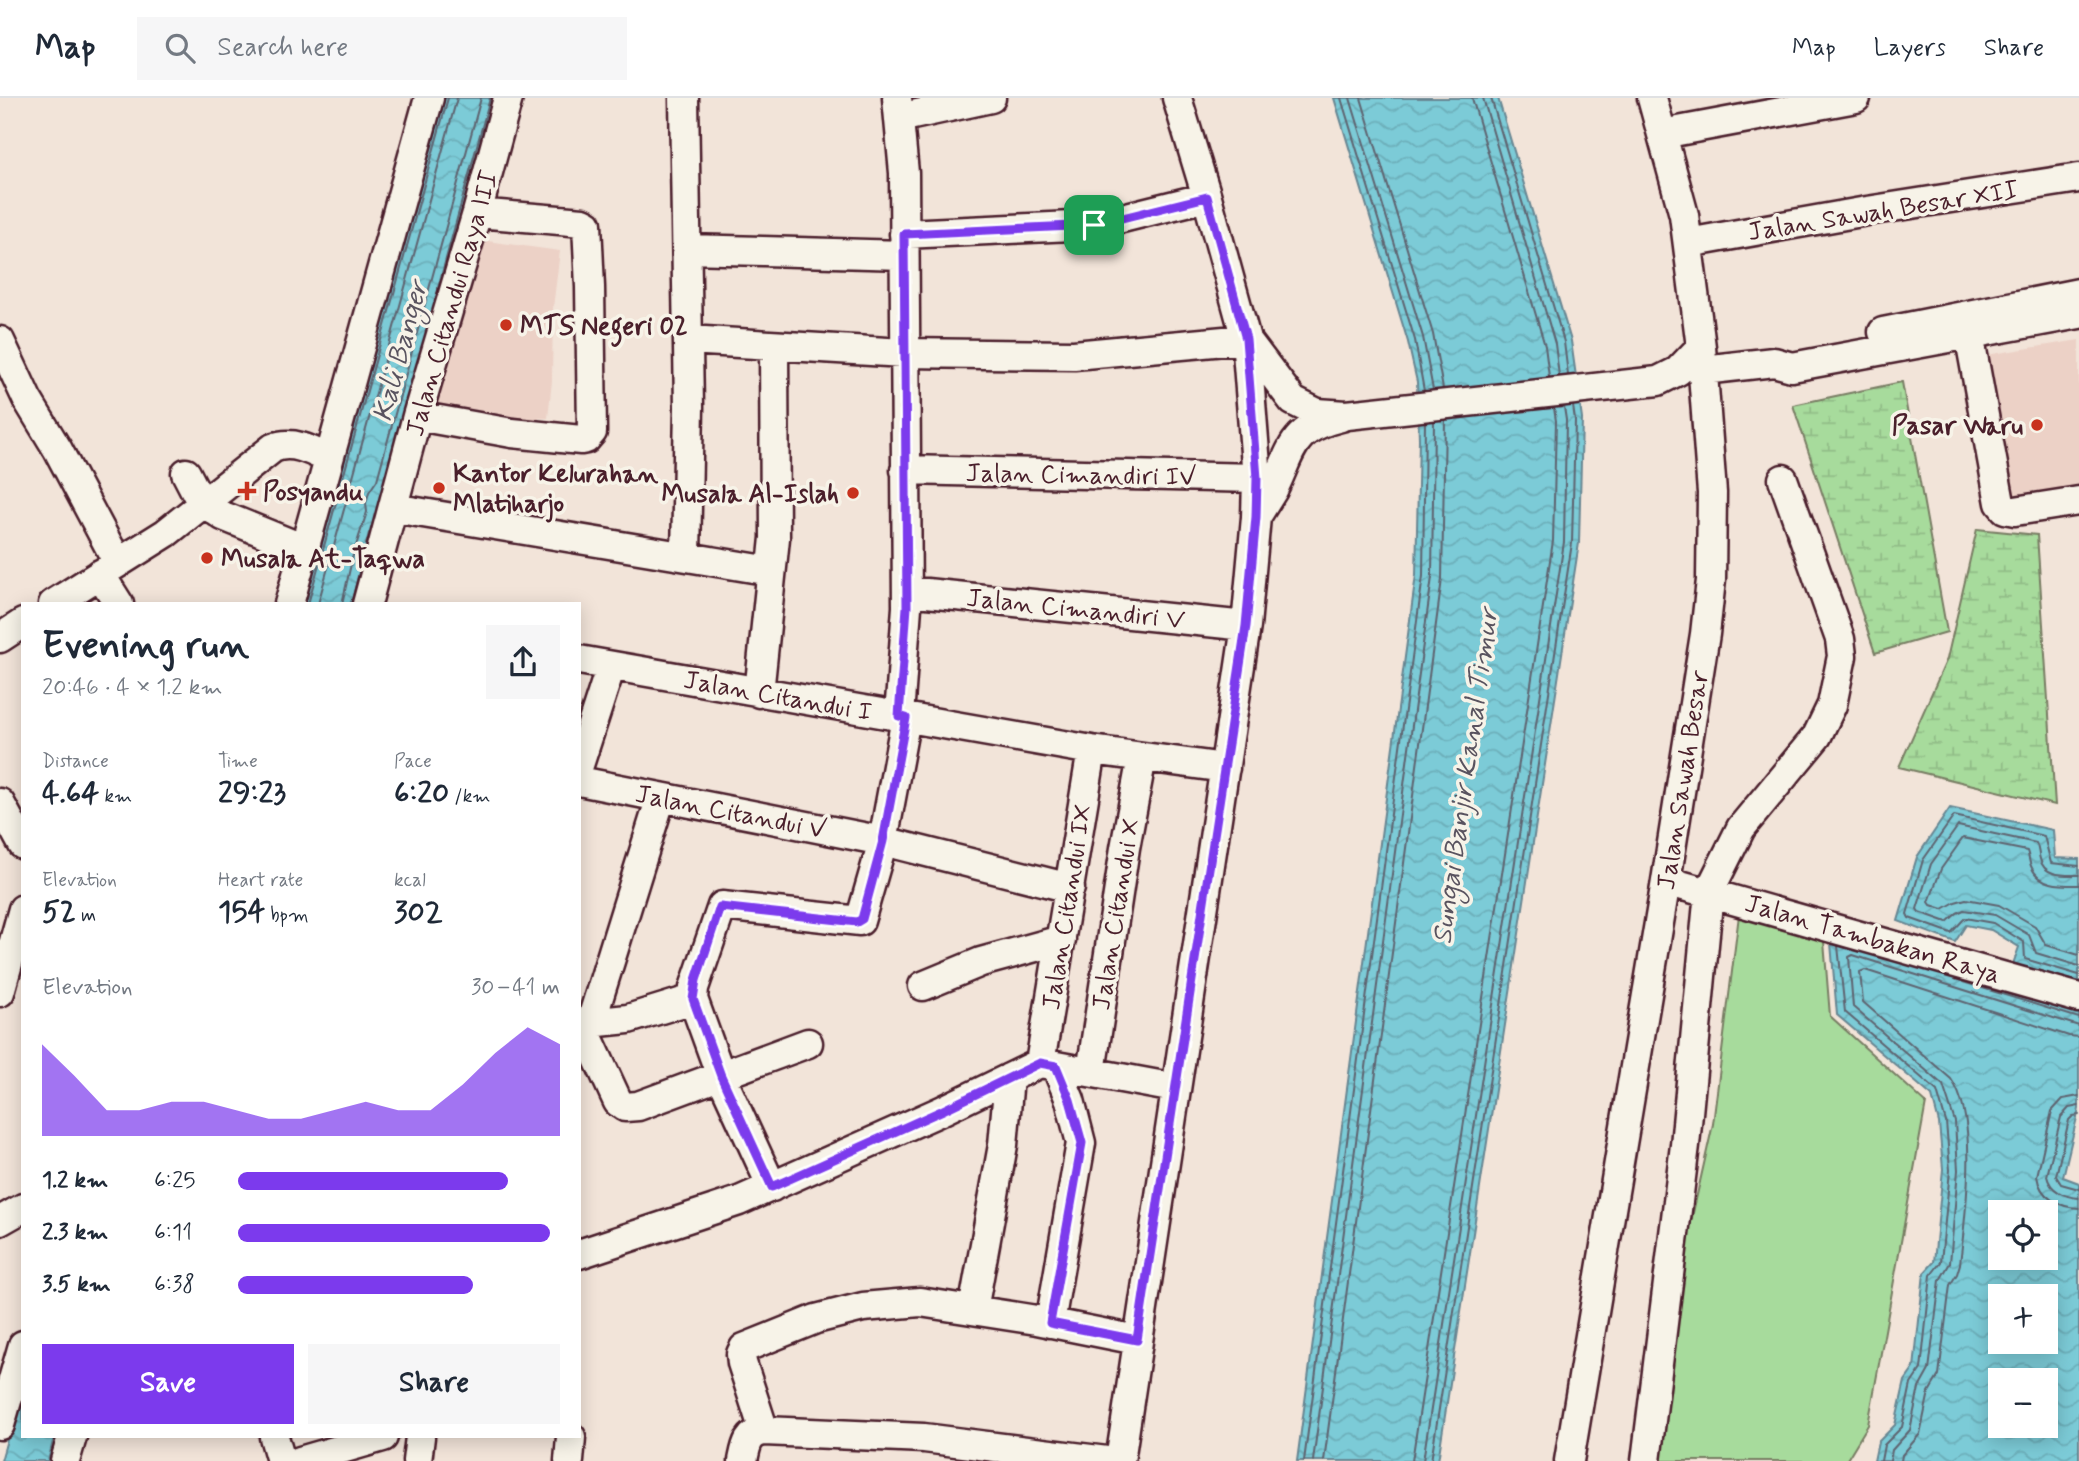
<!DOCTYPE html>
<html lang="en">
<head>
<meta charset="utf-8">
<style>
  body { margin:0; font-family:Mynerve,sans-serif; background:#f6f6f7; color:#1f2937; height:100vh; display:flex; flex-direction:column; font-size:26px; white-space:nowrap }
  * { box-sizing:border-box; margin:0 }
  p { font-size:23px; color:#747a83 }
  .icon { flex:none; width:38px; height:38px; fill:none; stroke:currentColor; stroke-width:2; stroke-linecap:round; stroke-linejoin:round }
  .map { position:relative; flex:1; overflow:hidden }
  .side { position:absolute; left:21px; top:504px; width:560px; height:836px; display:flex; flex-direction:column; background:#fff; border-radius:0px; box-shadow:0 4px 18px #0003 }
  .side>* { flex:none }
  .buttons { position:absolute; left:1988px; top:1102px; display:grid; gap:14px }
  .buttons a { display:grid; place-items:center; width:70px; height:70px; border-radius:0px; background:#fff; box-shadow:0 4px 18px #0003; font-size:35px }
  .pin { position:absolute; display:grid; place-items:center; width:60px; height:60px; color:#fff; margin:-30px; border-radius:14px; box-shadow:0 4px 10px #0006 }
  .round { display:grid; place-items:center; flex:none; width:74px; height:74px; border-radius:0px; background:#f6f6f7 }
  .headline { display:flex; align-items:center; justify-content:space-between; height:119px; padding:0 21px }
  h1 { font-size:38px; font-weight:800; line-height:52px }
  .stats { display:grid; grid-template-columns:repeat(3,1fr); gap:10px; height:119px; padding:7px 21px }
  .stats div { display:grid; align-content:center }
  .stats b { font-size:30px; font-weight:800 }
  .stats small { font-size:19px; font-weight:400 }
  .stats p { font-size:19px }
  .chart { height:196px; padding:14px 21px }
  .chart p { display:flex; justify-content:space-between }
  .chart svg { width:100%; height:126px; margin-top:7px; fill:#7c3aed; opacity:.7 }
  .action { display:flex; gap:14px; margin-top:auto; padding:14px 21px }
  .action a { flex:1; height:80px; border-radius:0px; background:#7c3aed; color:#fff; font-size:28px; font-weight:800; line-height:80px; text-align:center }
  .action a+a { background:#f6f6f7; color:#1f2937 }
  ul { padding:0 21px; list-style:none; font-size:23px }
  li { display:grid; grid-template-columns:112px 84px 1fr; align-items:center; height:52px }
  li i { height:18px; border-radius:9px; background:#7c3aed }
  header { display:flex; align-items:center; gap:42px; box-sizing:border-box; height:98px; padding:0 35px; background:#fff; border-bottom:2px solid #e0e1e3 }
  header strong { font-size:33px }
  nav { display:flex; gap:38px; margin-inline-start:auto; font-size:24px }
  .search { width:490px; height:63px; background:#f6f6f7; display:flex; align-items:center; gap:18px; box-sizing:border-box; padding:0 24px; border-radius:0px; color:#747a83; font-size:26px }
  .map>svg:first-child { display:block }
  .built { fill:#ecd1c6 }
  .grass { fill:#a7db9c; stroke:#787d64; stroke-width:2 }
  .wetland { fill:url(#wetland-marsh); stroke:#787d64; stroke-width:2 }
  .water { fill:url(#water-waves); stroke:#678692; stroke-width:2; fill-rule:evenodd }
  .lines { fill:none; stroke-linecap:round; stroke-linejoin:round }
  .shore { stroke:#5e6470; stroke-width:2 }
  .minor-casing { stroke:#4a1f2b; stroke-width:33 }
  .minor { stroke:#f7f3e8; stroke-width:28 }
  .route-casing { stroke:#fff; stroke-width:14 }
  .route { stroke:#7c3aed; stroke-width:9 }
  .poi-dot { fill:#c8321e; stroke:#f7f3e8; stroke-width:2.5 }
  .labels { text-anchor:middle; stroke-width:7; stroke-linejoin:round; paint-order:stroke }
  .street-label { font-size:26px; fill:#4a1f2b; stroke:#f7f3e8 }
  .poi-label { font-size:26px; font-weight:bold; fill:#4a1f2b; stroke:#f7f3e8; text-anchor:start }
  .water-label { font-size:28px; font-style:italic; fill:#59535f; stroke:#f7f3e8 }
</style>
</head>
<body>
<header>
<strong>Map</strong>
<div class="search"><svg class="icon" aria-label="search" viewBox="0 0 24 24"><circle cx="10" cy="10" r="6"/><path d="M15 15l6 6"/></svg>Search here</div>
<nav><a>Map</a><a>Layers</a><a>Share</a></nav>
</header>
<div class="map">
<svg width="2079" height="1363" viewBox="0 0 2079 1363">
  <defs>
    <pattern id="wetland-marsh" width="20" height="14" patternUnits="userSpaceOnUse" patternTransform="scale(1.75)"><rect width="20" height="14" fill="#a7db9c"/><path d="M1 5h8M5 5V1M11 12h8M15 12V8" fill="none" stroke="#91bc87"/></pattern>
    <pattern id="water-waves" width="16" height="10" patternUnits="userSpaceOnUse" patternTransform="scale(1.75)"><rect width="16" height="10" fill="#7bcbd7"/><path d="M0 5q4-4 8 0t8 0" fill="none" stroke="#6caeb9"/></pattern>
  </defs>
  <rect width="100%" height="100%" fill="#f2e4d9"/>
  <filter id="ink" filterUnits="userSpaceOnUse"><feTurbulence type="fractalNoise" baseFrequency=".0143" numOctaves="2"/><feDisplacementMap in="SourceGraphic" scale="14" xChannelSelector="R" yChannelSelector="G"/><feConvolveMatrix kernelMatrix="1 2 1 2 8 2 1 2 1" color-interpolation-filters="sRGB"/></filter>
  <g filter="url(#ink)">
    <path class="built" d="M480 142 560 153 553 210 552 283 548 320H538L536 333 430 313 454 243Z
      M2079 242V396L2010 409 1980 258Z"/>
    <path class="grass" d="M1739 817 1823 831 1830 918 1926 1005 1868 1327 1846 1363H1655L1683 1159 1713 1026Z"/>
    <path class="wetland" d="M1902 284 1947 534 1875 555 1793 307Z
      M1977 431 2037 437 2055 707 1899 669 1947 561Z"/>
    <path class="water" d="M442 0H497L357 506H301Z
      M1334 0H1498L1571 243 1582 321 1579 445 1438 1363H1297L1416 477 1419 341 1417 284 1408 244Z
      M1950 710 2053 732 2055 760 2079 761V884L2013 866 2019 849 1991 832 1966 827 1955 844 1898 823 1917 759Z
      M1830 833 2079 913V1011L2063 1079 2079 1085V1363H1874L1878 1344 1895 1327 1905 1283 1914 1270 1924 1175 1934 1164 1943 1071 1939 1025 1932 998 1837 917ZM2000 1115H2046V1160H2000ZM2000 1199H2046V1244H2000ZM2000 1283H2046V1328H2000Z
      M23 1284V1339H54L48 1363H1Z"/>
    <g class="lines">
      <path class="shore" d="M1341 0 1415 242 1424 293
        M1350 0 1423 239 1433 292
        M1361 0 1433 236 1443 291
        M1472 0 1545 248 1549 279
        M1483 0 1555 246 1559 278
        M1491 0 1564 244 1568 277
        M438 190 490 0
        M308 506 448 0
        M318 506 457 0
        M342 506 353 457 367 414 366 405 369 394 377 382 481 0
        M351 506 369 435
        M2079 768 2051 765 2044 738 1954 718 1923 762 1907 816 1909 820 1951 835 1965 820 1993 825 2024 844 2025 861 2079 877
        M2079 777C2065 777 2044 779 2040 761 2038 755 2039 750 2036 745L1958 728 1931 766 1917 811 1919 814 1947 824 1957 815 1964 812 1995 817 2029 837 2036 855 2079 868
        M2079 787C2062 787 2040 788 2032 770 2029 765 2029 758 2027 753L1963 740 1941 771 1929 804 1931 807 1943 811 1955 804 1966 801 1999 807 2035 828 2046 847 2079 857
        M1838 848 1845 914 1937 993 1946 1024 1950 1072 1941 1164 1931 1177 1921 1271 1911 1286 1902 1329 1884 1347 1881 1363
        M1963 884 2079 920
        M2079 998 2063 1001 2052 1013 2037 1078C2040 1100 2059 1109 2079 1110
        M2079 1008 2069 1010 2061 1019 2047 1078C2050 1093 2065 1099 2079 1100
        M2079 1017 2073 1018 2069 1022 2056 1078 2061 1086 2079 1091
        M1304 1363 1423 478 1425 324
        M1313 1363 1432 479 1434 323
        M1324 1363 1442 481 1445 322
        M1412 1363 1553 443 1556 323 1554 310
        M1423 1363 1564 444 1566 322 1564 309
        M1431 1363 1572 445 1575 322 1573 308
        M1890 1363 1892 1352 1910 1332 1919 1290 1929 1272 1940 1182 1950 1165 1958 1072 1955 1024 1943 987 1853 909 1849 859 1853 857 2079 928
        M1901 1363 1902 1357 1920 1336 1929 1294 1939 1277 1950 1187 1957 1176 1960 1166C1965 1118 1980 1022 1951 981L1863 904 1860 874 1865 872 2069 938 2079 939"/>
      <defs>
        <path id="minor" d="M684 0 689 309 686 458
          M897 0 904 75 907 509 899 618
          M899 20 991 0
          M1662 36 1856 0
          M904 136 1094 127 1207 99
          M1688 145 1867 113 2079 80
          M687 151 904 157
          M1966 219 2000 405 2005 411 2015 413 2079 403
          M1883 234 2079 195
          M688 242 904 255 1074 257 1246 241 1293 303 1317 315 1347 317 1658 283 1678 273 1701 249
          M0 243 27 301 58 352 118 465
          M1703 272 1774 264 1792 269 2079 216
          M417 318 512 335 581 342 586 341 592 334 590 189 587 126 583 124 477 115
          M905 372 1257 380
          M186 375 200 402 223 418 304 451
          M393 410 771 473
          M1258 416C1263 408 1268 400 1273 392 1293 351 1290 331 1341 319
          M100 476 119 506
          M907 493 1246 528
          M53 506 166 435 273 350C292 342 311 352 329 361
          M289 506 429 0
          M367 506 417 318 477 115 508 0
          M0 540 23 525
          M579 562 1092 652 1225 670
          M759 595 775 440 774 248
          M579 667 611 568
          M579 683 883 743 1070 790
          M0 705 23 747
          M1666 783 2079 900
          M923 888 981 864 1061 842
          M0 894 23 811
          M589 925 628 921 693 901
          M579 931 587 937 618 1004 625 1009 638 1008 808 945
          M587 937 661 699
          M1040 965 1092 652
          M1091 974 1125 750 1142 659
          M772 1089 721 978 693 901 694 890 722 808 860 823 883 743 906 620
          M0 1123 23 1110
          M579 1156 739 1103 941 1013 1040 965 1175 990
          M973 1212 1003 1047 1009 980
          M1050 1225 1081 1045 1070 1002 1056 968
          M0 1327 23 1247
          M764 1333 742 1265 741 1256 744 1250 816 1221 863 1209 920 1204 1037 1222 1137 1242
          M274 1339 281 1363
          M65 1363 72 1339
          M300 1363 383 1339
          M417 1363 420 1339
          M569 1363 571 1339
          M743 1363C746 1348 747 1336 764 1333L924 1340 1107 1363
          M1120 1363 1246 528 1256 419 1257 380 1246 241 1207 99 1177 0
          M1569 1363 1666 783 1705 536 1711 482 1712 395 1701 249 1684 117 1652 0
          M1646 1363 1685 1047 1709 794 1741 730 1817 638 1832 607 1842 558 1840 541 1783 381"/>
      </defs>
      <use href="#minor" class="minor-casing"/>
      <use href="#minor" class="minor"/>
    </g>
  </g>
  <g class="lines" filter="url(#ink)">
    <defs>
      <path id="route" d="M1207 99 1246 241 1257 380 1256 419 1246 528 1137 1242 1050 1225 1082 1045 1070 1002 1056 968 1040 965 941 1013 772 1089 721 978 693 901 696 882 720 809 857 824 862 821 883 743 906 620 899 618 907 509 904 136 1094 127Z"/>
    </defs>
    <use href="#route" class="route-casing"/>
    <use href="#route" class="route"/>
  </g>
  <g class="poi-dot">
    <circle cx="506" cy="227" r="7"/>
    <circle cx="2037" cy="327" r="7"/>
    <circle cx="439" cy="390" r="7"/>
    <path d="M243.5 382.5h7v7h7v7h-7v7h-7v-7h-7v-7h7z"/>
    <circle cx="853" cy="395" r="7"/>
    <circle cx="207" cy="460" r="7"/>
  </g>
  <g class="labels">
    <g class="street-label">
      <text transform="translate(1883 112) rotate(-9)" y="9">Jalan Sawah Besar XII</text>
      <text transform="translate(451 205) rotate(-74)" y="9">Jalan Citandui Raya III</text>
      <text transform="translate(1081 376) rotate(1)" y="9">Jalan Cimandiri IV</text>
      <text transform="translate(1076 510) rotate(6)" y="9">Jalan Cimandiri V</text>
      <text transform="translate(778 597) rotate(10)" y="9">Jalan Citandui I</text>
      <text transform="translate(1682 682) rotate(-81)" y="9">Jalan Sawah Besar</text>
      <text transform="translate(731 713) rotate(11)" y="9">Jalan Citandui V</text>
      <text transform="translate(1066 809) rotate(-81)" y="9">Jalan Citandui IX</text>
      <text transform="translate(1115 816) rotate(-81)" y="9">Jalan Citandui X</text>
      <text transform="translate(1873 840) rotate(16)" y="9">Jalan Tambakan Raya</text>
    </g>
    <g class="poi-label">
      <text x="520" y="236">MTS Negeri 02</text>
      <text x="2023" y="336" text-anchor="end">Pasar Waru</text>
      <text x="453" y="384">Kantor Kelurahan<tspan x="453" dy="30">Mlatiharjo</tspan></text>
      <text x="263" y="402">Posyandu</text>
      <text x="839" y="404" text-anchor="end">Musala Al-Islah</text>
      <text x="221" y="469">Musala At-Taqwa</text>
    </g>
    <g class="water-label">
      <text transform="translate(399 253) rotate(-75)" y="10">Kali Banger</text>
      <text transform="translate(1464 678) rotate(-82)" y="10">Sungai Banjir Kanal Timur</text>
    </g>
  </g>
</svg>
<div class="buttons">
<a><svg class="icon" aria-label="locate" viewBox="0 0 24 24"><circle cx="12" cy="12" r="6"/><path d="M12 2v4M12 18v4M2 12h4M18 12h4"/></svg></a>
<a>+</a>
<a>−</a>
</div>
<div class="pin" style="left:1094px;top:127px;background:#1e9e55"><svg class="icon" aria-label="arrive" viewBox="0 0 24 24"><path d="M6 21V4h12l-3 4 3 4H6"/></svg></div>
<section class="side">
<div class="headline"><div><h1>Evening run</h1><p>20:46 · 4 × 1.2 km</p></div><a class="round"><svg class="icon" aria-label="share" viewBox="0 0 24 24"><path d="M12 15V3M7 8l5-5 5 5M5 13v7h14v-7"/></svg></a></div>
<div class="stats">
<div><p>Distance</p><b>4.64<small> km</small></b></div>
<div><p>Time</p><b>29:23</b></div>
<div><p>Pace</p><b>6:20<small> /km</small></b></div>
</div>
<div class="stats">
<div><p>Elevation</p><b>52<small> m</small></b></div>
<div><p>Heart rate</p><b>154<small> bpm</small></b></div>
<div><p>kcal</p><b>302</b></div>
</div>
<div class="chart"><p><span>Elevation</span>30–41 m</p>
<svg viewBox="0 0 160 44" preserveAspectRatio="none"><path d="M0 44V12L10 23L20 35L30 35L40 32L50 32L60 35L70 38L80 38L90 35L100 32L110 35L120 35L130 26L140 15L150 6L160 12V44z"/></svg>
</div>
<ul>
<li><b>1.2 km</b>6:25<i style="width:84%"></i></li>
<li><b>2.3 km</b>6:11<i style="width:97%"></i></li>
<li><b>3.5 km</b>6:38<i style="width:73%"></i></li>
</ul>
<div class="action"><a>Save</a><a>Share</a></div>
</section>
</div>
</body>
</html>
